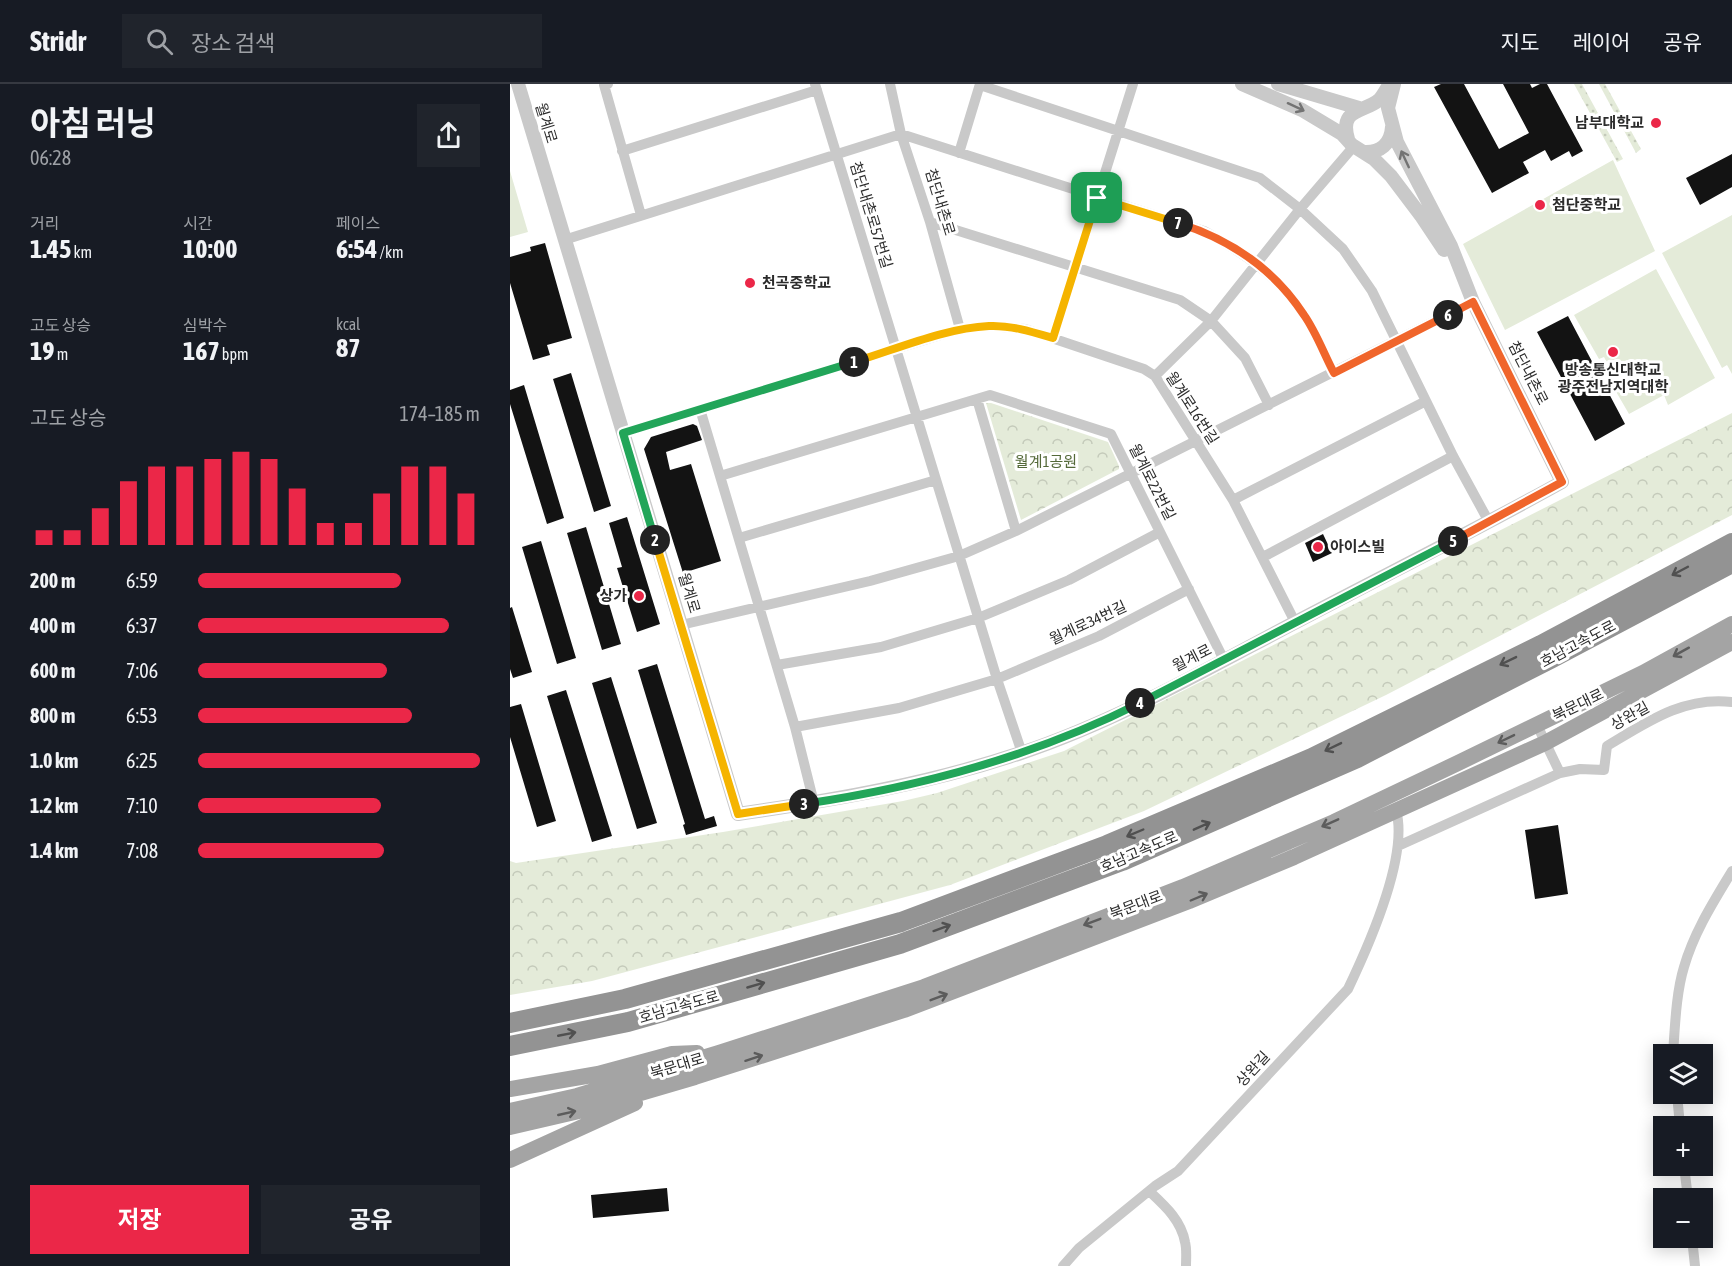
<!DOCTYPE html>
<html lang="ko">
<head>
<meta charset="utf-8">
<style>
  body { margin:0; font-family:"Asap Condensed","Noto Sans KR",sans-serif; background:#20242c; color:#f1f3f6; height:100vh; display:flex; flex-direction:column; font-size:22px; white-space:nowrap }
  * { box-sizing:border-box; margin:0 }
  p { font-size:20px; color:#9ea1a6 }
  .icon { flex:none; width:33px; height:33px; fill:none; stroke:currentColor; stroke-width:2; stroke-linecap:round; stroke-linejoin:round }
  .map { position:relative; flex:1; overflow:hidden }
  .drawer { display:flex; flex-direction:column; background:#171b24; width:510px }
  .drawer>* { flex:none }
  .controls { position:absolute; left:1143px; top:960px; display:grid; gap:12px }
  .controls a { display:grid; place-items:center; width:60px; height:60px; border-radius:0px; background:#171b24; box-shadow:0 3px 15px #0003; font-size:30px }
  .pin { position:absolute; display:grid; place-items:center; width:51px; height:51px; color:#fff; margin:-26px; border-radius:12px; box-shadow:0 3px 9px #0006 }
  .km { position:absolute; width:30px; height:30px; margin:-15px; border-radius:50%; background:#222; color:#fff; font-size:16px; line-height:30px; text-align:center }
  .round { display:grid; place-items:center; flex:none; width:63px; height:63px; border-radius:0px; background:#20242c }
  .headline { display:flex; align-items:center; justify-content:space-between; height:102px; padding:0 30px }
  h1 { font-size:33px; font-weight:700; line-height:45px }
  .figures { display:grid; grid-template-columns:repeat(3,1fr); gap:9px; height:102px; padding:6px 30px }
  .figures div { display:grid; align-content:center }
  .figures b { font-size:26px; font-weight:700 }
  .figures small { font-size:16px; font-weight:400 }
  .figures p { font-size:16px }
  .chart { height:168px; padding:12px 30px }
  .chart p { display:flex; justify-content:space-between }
  .chart svg { width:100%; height:108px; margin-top:6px; stroke:#eb2748; stroke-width:6 }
  .button { display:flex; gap:12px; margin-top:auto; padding:12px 30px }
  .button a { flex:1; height:69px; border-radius:0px; background:#eb2748; color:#fff; font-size:24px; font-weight:700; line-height:69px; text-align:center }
  .button a+a { background:#20242c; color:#f1f3f6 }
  ul { padding:0 30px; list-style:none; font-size:20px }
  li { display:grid; grid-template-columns:96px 72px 1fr; align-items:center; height:45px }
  li i { height:15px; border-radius:8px; background:#eb2748 }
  header { display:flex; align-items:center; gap:36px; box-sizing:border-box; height:84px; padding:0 30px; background:#171b24; border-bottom:2px solid #363941 }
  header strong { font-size:28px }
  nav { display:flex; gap:33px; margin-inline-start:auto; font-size:21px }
  .search { width:420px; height:54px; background:#20242c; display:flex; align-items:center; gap:15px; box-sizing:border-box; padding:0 21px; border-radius:0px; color:#9ea1a6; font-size:22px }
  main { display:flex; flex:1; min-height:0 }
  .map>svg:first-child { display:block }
  .grass { fill:url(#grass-dots) }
  .park { fill:url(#park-crowns) }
  .pitch { fill:#e4ebd9 }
  .building { fill:#131313 }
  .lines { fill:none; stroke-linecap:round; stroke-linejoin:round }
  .minor { stroke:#c9c9c9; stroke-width:10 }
  .tertiary { stroke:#c9c9c9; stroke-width:14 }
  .primary { stroke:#a4a4a4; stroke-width:16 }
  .motorway { stroke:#939393; stroke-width:20 }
  .oneway { stroke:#737373 }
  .oneway2 { stroke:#505050 }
  .oneway3 { stroke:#5c5c5c }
  .split-1-casing { stroke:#fff; stroke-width:12 }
  .split-2-casing { stroke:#fff; stroke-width:12 }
  .split-3-casing { stroke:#fff; stroke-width:12 }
  .split-4-casing { stroke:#fff; stroke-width:12 }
  .split-5-casing { stroke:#fff; stroke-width:12 }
  .split-6-casing { stroke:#fff; stroke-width:12 }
  .split-7-casing { stroke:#fff; stroke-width:12 }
  .split-8-casing { stroke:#fff; stroke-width:12 }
  .split-1 { stroke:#f5b400; stroke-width:8 }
  .split-2 { stroke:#22a559; stroke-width:8 }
  .split-3 { stroke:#f5b400; stroke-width:8 }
  .split-4 { stroke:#22a559; stroke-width:8 }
  .split-5 { stroke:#22a559; stroke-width:8 }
  .split-6 { stroke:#f0652b; stroke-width:8 }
  .split-7 { stroke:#f0652b; stroke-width:8 }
  .split-8 { stroke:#f5b400; stroke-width:8 }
  .poi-dot { fill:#eb2748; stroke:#fff; stroke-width:2 }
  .labels { text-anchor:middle; stroke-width:6; stroke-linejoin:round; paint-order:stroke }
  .street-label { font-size:15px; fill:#2c2c2c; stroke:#fff }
  .poi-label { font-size:15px; font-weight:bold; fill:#2c2c2c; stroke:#fff; text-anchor:start }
  .park-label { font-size:15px; fill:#546939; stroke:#fff }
</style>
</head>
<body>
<header>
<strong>Stridr</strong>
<div class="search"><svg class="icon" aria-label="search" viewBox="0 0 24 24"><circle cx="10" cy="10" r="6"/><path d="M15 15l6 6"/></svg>장소 검색</div>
<nav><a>지도</a><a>레이어</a><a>공유</a></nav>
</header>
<main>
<section class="drawer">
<div class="headline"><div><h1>아침 러닝</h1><p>06:28</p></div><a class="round"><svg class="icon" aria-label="share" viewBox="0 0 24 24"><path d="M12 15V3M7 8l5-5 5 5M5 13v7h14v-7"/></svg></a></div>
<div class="figures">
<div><p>거리</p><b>1.45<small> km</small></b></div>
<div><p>시간</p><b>10:00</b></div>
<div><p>페이스</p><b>6:54<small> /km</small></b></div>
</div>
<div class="figures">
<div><p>고도 상승</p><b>19<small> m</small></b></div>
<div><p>심박수</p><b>167<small> bpm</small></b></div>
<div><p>kcal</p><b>87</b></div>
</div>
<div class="chart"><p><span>고도 상승</span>174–185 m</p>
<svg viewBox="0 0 160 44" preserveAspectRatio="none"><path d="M5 44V38M15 44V38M25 44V29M35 44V18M45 44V12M55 44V12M65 44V9M75 44V6M85 44V9M95 44V21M105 44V35M115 44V35M125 44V23M135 44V12M145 44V12M155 44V23"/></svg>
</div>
<ul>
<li><b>200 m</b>6:59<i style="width:72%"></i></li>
<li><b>400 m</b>6:37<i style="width:89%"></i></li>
<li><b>600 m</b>7:06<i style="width:67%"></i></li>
<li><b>800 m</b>6:53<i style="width:76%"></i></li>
<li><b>1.0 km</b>6:25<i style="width:100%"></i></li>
<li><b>1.2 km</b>7:10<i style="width:65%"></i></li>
<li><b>1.4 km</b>7:08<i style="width:66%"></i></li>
</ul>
<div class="button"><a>저장</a><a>공유</a></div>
</section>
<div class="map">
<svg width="1222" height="1182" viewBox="0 0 1222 1182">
  <defs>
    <pattern id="grass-dots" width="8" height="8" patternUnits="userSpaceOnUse" patternTransform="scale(1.5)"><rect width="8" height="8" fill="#e4ebd9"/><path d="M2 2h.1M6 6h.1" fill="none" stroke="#c4caba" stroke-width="1.8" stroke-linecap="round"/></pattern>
    <pattern id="park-crowns" width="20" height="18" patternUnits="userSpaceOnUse" patternTransform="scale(1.5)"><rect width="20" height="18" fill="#e4ebd9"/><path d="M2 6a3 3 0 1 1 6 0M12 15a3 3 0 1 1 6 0" fill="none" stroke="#c4caba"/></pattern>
  </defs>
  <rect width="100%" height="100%" fill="#fff"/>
  <path class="grass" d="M1064 0H1072L1113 75 1107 78Z
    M1089 0H1095L1131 65 1126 69Z"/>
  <path class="park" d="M476 319H481L598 358 609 382V385L511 436Z
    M1222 329V431L876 611 634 727 440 801 82 897 0 911V777L6 779 213 748 393 717 427 709 554 667Z"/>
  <path class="pitch" d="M1103 76 1145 167 995 246 953 160Z
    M0 87 18 148 0 153Z
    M1222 131V290L1217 281 1212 284 1152 169Z
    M1146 185 1205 294 1158 321 1154 311 1119 330 1101 299 1106 296 1094 273 1089 275 1064 231Z"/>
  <path class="building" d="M931 0H954L989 65 1019 49 993 0H1020L1022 4 1030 0H1037L1073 67 1062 73 1059 67 1041 77 1035 66 1013 78 1019 89 982 109 924 3Z
    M1222 70V103L1190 121 1176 94Z
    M35 159 62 254 37 261 40 271 23 276 0 199V173L21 167 20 163Z
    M1058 232 1115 340 1085 357 1027 248Z
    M61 289 101 422 84 428 43 295Z
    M14 301 54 434 37 440 0 320V306Z
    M183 340 187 342 192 356 156 368 160 386 181 380 211 477 173 489 134 365 141 353Z
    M117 433 150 540 127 548 107 484 112 483 99 439Z
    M76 443 111 560 92 566 57 449Z
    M813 450 822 469 803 478 795 459Z
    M31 457 66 574 47 580 12 463Z
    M2 523 22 588 3 594 0 585V524Z
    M147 580 195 735 204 732 207 742 176 751 173 741 175 740 128 586Z
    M101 593 147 739 127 745 82 599Z
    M56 606 102 752 82 758 37 612Z
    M11 620 46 737 27 743 0 653V623Z
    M1048 741 1058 810 1025 815 1015 746Z
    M157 1104 159 1127 83 1134 81 1111Z"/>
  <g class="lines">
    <path class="minor" d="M98 0 94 1 131 131
      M305 0 487 595 512 669
      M380 0 391 50 420 138 450 245
      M470 1 750 94 790 125 833 165 862 207 943 372 979 438
      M112 67 307 6
      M449 69 470 0
      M420 138 670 216 701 237 735 274 759 321
      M54 156 391 50 694 147C734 169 768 192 794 230 806 248 814 270 824 289
      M543 254 623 0
      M645 292 701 237 790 125 844 62
      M467 315 506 447
      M190 325 285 643 304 719
      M113 349 450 245 481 242 515 245 634 285 645 292 723 416 785 538
      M210 392 480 311 601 350 714 576
      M723 416 916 317
      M229 454 426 396
      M753 473 943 372
      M171 541 360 497 449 472 506 447 963 218
      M267 581 371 563 468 534 559 496 650 448
      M1027 641 1050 689
      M285 643 389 624 487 595 589 552 679 505
      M888 762 1050 689 1070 685 1094 686 1097 662C1137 638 1174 612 1222 618
      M1163 970C1165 943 1166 909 1174 883 1184 848 1204 817 1222 787
      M1167 1010 1170 1042
      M1174 1082 1178 1114
      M639 1107C655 1122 671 1136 675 1158 677 1165 676 1174 676 1182
      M1182 1154 1185 1182
      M553 1182 569 1164 645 1102 668 1087 838 905C859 861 899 772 886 726"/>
    <path class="tertiary" d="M8 0 228 730C324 716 418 700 511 669 607 637 695 586 784 539 873 492 964 447 1052 398L963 218 941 162 887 58 878 24 884 0
      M732 0 792 26 832 50 842 61 864 75 881 92 912 133 934 166
      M768 0 849 24
      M838 55C829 24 853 29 869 16 873 12 876 5 880 0
      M854 68C870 69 881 60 882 43"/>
    <path class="primary" d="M0 1005 88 990 162 970 187 969
      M0 1027 67 1012 209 969 414 903 673 803 824 738 948 679 1133 589 1222 540
      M0 1043 69 1027 185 993 394 926 679 817 784 773 1035 659 1222 558
      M0 1076 125 1019"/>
    <path class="motorway" d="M0 939 115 915 391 838 597 761 802 674 1031 561 1222 459
      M0 962 118 938 390 860 612 777 847 674 1040 575 1222 479"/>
  </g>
  <defs><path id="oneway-shaft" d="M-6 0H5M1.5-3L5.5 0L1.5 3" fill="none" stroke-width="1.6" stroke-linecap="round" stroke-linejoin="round" transform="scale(1.5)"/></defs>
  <g class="oneway">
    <use href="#oneway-shaft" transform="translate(786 23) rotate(25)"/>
    <use href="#oneway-shaft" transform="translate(895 75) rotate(-115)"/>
  </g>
  <g class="oneway2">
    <use href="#oneway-shaft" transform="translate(1170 487) rotate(152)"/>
    <use href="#oneway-shaft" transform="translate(998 577) rotate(154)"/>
    <use href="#oneway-shaft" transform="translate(823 663) rotate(154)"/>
    <use href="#oneway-shaft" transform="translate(692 742) rotate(-24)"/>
    <use href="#oneway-shaft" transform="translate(625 749) rotate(157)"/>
    <use href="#oneway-shaft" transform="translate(432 844) rotate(-20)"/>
    <use href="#oneway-shaft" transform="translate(246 901) rotate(-16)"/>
    <use href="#oneway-shaft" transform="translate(57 950) rotate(-11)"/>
  </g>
  <g class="oneway3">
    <use href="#oneway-shaft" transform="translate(1171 568) rotate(151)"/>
    <use href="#oneway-shaft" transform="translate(996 655) rotate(154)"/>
    <use href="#oneway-shaft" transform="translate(820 739) rotate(156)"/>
    <use href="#oneway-shaft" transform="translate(689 813) rotate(-23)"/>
    <use href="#oneway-shaft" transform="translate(582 838) rotate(159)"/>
    <use href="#oneway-shaft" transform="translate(429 913) rotate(-21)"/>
    <use href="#oneway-shaft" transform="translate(244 974) rotate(-18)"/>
    <use href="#oneway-shaft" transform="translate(57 1029) rotate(-13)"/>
  </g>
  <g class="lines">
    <defs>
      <path id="split-1" d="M344 278C387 265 435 244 479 242 501 241 523 248 543 254L587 114"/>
      <path id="split-2" d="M145 456 113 349 344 278"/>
      <path id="split-3" d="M145 456 228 730 294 720"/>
      <path id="split-4" d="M294 720C410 703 525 672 630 619"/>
      <path id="split-5" d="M630 619 943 457"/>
      <path id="split-6" d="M938 231 963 218 1052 398 943 457"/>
      <path id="split-7" d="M668 139C719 155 764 185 794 231 806 248 814 270 824 289L938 231"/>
      <path id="split-8" d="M587 114 668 139"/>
    </defs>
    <use href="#split-1" class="split-1-casing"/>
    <use href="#split-2" class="split-2-casing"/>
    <use href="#split-3" class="split-3-casing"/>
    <use href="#split-4" class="split-4-casing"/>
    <use href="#split-5" class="split-5-casing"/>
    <use href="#split-6" class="split-6-casing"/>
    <use href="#split-7" class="split-7-casing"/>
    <use href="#split-8" class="split-8-casing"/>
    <use href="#split-1" class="split-1"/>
    <use href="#split-2" class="split-2"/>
    <use href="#split-3" class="split-3"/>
    <use href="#split-4" class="split-4"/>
    <use href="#split-5" class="split-5"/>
    <use href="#split-6" class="split-6"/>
    <use href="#split-7" class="split-7"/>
    <use href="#split-8" class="split-8"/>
  </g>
  <g class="poi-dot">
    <circle cx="1146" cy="39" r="6"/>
    <circle cx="1030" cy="121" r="6"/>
    <circle cx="240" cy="199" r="6"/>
    <circle cx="1103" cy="268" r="6"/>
    <circle cx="808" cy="463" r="6"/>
    <circle cx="129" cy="512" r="6"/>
  </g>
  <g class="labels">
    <g class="street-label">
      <text transform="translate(36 39) rotate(73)" y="5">월계로</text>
      <text transform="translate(430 118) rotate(73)" y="5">첨단내촌로</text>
      <text transform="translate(361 131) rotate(73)" y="5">첨단내촌로57번길</text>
      <text transform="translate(1018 289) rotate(63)" y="5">첨단내촌로</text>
      <text transform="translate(682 324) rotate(57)" y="5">월계로16번길</text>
      <text transform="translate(642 398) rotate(63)" y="5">월계로22번길</text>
      <text transform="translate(179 509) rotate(73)" y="5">월계로</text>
      <text transform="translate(578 539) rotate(-25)" y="5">월계로34번길</text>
      <text transform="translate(1068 560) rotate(-28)" y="5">호남고속도로</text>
      <text transform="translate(682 574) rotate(-27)" y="5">월계로</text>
      <text transform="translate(1068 621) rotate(-26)" y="5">북문대로</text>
      <text transform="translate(1120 632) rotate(-29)" y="5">상완길</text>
      <text transform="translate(629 768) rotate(-23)" y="5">호남고속도로</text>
      <text transform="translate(626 821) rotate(-21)" y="5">북문대로</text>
      <text transform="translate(169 923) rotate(-16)" y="5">호남고속도로</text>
      <text transform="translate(167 982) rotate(-17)" y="5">북문대로</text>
      <text transform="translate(743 985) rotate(-47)" y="5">상완길</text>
    </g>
    <g class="poi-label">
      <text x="1134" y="44" text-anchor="end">남부대학교</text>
      <text x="1042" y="126">첨단중학교</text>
      <text x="252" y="204">천곡중학교</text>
      <text x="1103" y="291" text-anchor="middle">방송통신대학교<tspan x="1103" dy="17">광주전남지역대학</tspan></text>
      <text x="820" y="468">아이스빌</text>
      <text x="117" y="517" text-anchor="end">상가</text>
    </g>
    <g class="park-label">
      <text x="536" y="383">월계1공원</text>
    </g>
  </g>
</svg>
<div class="controls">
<a><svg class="icon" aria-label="layers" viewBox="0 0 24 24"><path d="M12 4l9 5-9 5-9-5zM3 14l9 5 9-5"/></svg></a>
<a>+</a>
<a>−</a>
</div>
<div class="pin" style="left:587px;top:114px;background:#1e9e55"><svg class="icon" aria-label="arrive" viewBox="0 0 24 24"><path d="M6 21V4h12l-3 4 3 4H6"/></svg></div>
<b class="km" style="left:344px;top:278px">1</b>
<b class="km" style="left:145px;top:456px">2</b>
<b class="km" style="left:294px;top:720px">3</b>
<b class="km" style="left:630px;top:619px">4</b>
<b class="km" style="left:943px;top:457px">5</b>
<b class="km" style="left:938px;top:231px">6</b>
<b class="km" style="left:668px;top:139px">7</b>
</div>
</main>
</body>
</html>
